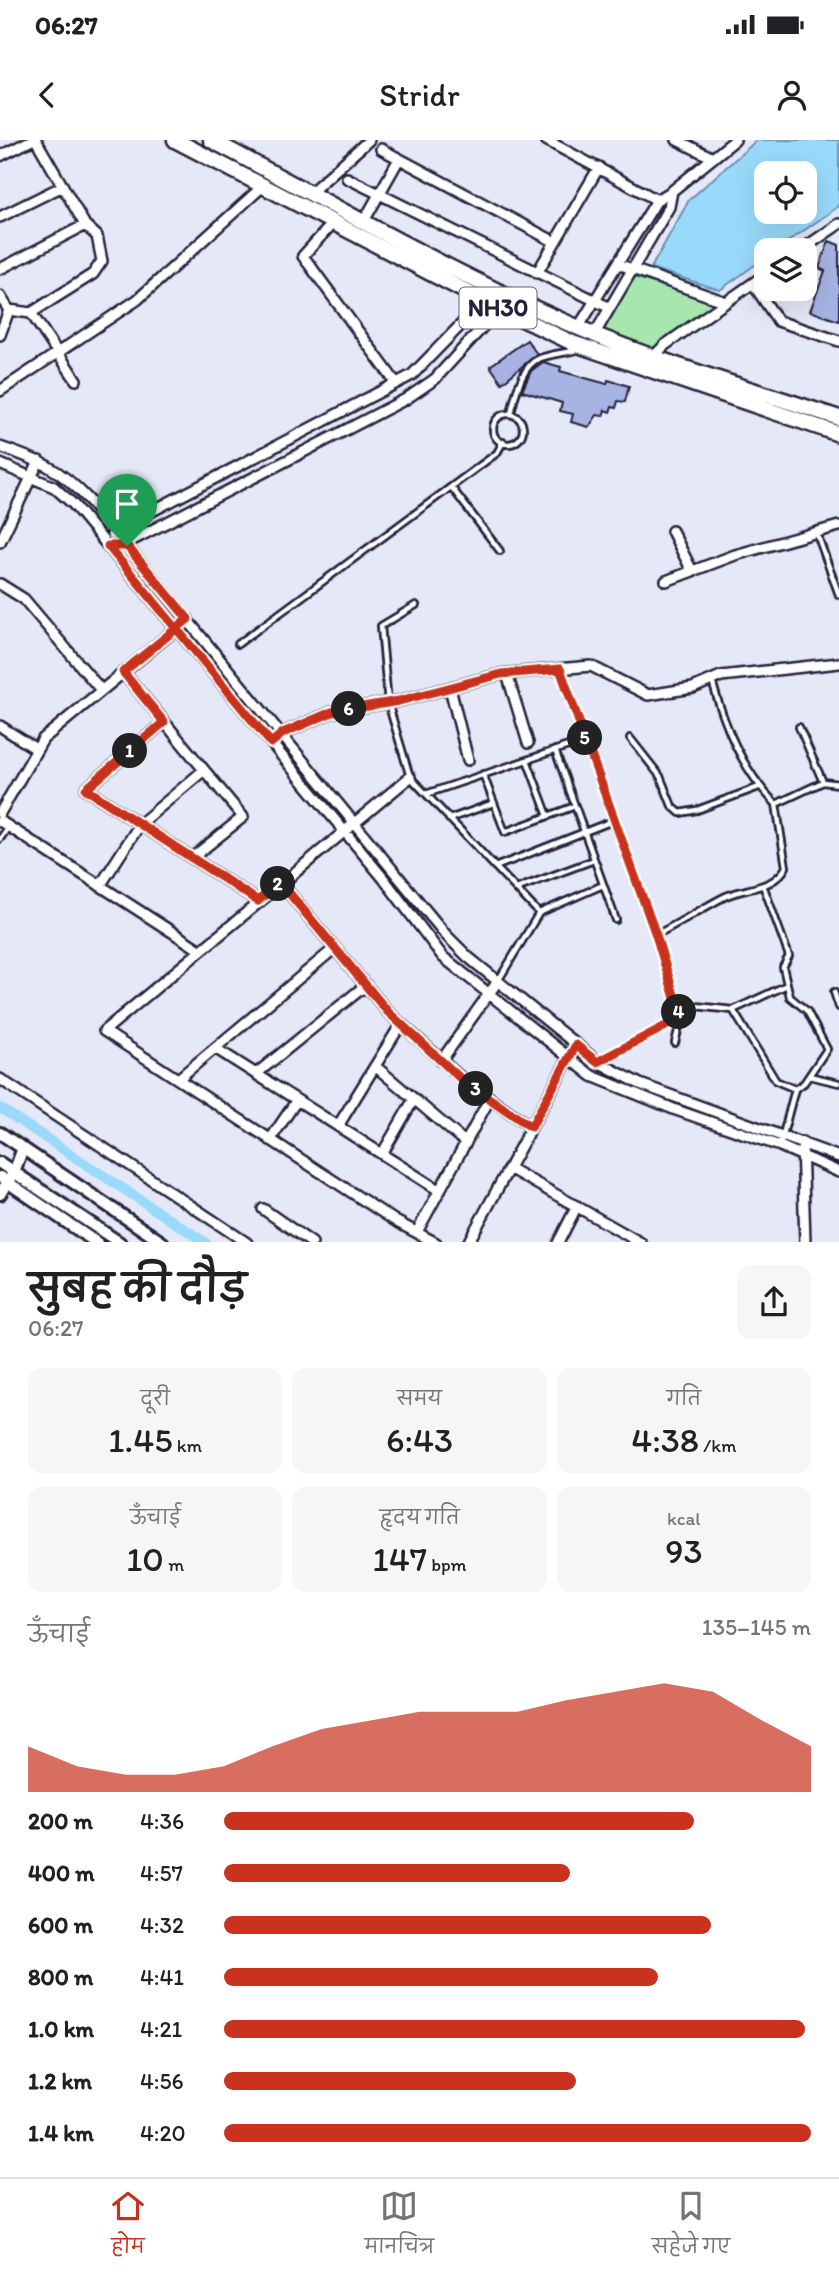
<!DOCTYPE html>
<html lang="hi">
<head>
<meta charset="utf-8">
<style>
  body { margin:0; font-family:Itim,"Playpen Sans Deva",sans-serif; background:#f6f6f6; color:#202124; height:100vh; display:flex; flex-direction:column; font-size:26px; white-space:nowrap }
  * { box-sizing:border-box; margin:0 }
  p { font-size:23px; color:#757577 }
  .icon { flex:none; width:38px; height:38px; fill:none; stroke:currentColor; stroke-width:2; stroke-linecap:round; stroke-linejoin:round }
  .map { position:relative; height:1102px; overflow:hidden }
  .drawer { display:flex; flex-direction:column; background:#fff; flex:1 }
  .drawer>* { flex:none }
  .buttons { position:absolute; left:754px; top:21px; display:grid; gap:14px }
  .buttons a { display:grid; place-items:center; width:63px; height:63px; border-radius:14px; background:#fff; box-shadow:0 7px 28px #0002; font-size:35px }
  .pin { position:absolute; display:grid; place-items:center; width:60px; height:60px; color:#fff; margin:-72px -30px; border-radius:50% 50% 50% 0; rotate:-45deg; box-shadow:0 0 7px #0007 }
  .pin .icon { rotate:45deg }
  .km { position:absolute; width:35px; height:35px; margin:-18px; border-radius:50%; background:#222; color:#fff; font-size:19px; line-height:35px; text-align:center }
  .round { display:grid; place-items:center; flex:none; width:74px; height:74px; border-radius:14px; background:#f6f6f6 }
  .summary { display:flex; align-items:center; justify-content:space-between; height:119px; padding:0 28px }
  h1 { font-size:38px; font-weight:600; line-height:52px }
  .figures { display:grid; grid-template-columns:repeat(3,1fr); gap:10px; height:119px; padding:7px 28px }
  .figures div { display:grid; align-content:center; border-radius:14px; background:#f6f6f6; text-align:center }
  .figures b { font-size:35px; font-weight:600 }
  .figures small { font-size:19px; font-weight:400 }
  .figures p { font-size:19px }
  .chart { height:196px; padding:14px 28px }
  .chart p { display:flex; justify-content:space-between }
  .chart svg { width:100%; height:126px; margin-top:7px; fill:#c8321e; opacity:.7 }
  ul { padding:0 28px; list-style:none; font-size:23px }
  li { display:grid; grid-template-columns:112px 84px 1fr; align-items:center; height:52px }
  li i { height:18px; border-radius:9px; background:#c8321e }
  .status { display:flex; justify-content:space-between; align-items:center; height:49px; padding:0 35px; background:#fff; direction:ltr }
  .status svg { height:19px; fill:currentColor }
  header { display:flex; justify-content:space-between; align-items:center; height:91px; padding:0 28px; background:#fff; font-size:32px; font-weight:600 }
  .tab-bar { display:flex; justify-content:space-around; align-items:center; height:98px; border-top:2px solid #e0e0e0; background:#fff; font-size:19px; color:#757577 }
  .tab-bar a { display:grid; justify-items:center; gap:4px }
  .tab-bar .on { color:#c8321e }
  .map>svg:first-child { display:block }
  .green { fill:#a7e7af; stroke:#648475; stroke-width:2 }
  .water { fill:#99dafb; stroke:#6990ae; stroke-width:2; fill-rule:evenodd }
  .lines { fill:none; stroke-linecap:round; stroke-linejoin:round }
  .canal { stroke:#99dafb; stroke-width:10 }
  .building { fill:#a6b3e3; stroke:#22223b; stroke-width:2 }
  .service-casing { stroke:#22223b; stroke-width:10 }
  .minor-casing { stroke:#22223b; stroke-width:14 }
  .tertiary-casing { stroke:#22223b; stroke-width:16 }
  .trunk-casing { stroke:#22223b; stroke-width:19 }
  .service { stroke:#fff; stroke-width:4.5 }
  .minor { stroke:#fff; stroke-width:9 }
  .tertiary { stroke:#fff; stroke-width:10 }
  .trunk { stroke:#fff; stroke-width:14 }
  .route-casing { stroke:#fff; stroke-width:14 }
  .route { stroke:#c8321e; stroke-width:9 }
  .labels { text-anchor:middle; stroke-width:5; stroke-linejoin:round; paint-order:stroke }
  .shield { fill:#fff; stroke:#646476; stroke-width:2 }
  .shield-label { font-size:24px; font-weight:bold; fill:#22223b }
</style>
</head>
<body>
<div class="status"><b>06:27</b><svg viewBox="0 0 49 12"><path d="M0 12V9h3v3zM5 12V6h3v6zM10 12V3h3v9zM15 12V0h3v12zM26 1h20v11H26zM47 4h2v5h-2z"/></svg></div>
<header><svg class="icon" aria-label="back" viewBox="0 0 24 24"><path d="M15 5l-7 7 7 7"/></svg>Stridr<svg class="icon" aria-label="person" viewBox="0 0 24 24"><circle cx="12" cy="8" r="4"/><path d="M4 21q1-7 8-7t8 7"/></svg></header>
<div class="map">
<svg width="839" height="1103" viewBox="0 0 839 1103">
  <rect width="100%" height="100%" fill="#e4e8f7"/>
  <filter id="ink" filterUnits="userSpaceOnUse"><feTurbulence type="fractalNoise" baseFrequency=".0143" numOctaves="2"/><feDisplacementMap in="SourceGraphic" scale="14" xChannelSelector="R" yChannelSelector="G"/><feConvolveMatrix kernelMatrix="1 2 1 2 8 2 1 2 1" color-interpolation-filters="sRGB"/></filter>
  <g filter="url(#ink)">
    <path class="green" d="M634 137 717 163 652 212 600 193Z"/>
    <path class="water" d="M757 0H839V66L776 110H766V117L720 150 651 128 689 60ZM766 33H805V72H766Z"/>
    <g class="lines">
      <path class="canal" d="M0 968 206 1103"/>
    </g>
    <path class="building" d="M829 101 839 105V181L810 171 825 131 819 128Z
      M527 200 537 214 502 243 490 226Z
      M543 222 561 227 560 231 607 244 608 240 629 246 625 262 618 261 616 268 612 267 610 272 605 270 603 276 597 275 589 287 571 282 573 274 560 271 562 263 522 251 531 231Z"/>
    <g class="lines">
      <defs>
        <path id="service" d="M511 274C514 259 522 226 538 219 549 214 565 213 577 210
          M493 289a15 15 0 1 1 30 0a15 15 0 1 1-30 0Z
          M452 348 500 411
          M817 394 839 455
          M416 465 381 486 388 563 410 637 539 773
          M238 504 497 313 503 302
          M560 530 656 795 681 878 675 903
          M712 541C725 587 742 630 776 664
          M799 587 823 642 839 644
          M630 598 660 636 672 666 680 673 697 670 759 647
          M555 610 616 780
          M527 620 548 676
          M483 634 505 692 575 666
          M426 654 586 600
          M449 679 494 663
          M0 699 9 686
          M495 727 615 680
          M763 745 789 816 783 827 790 857 807 871 827 909 804 943 795 949 780 1006
          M516 749 594 720
          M656 795C679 783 701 769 724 757 744 747 774 750 786 727L776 664 823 642
          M498 841 539 773 603 745
          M834 852 839 867
          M677 864 733 870 787 845
          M733 870 776 941 795 949
          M599 922 681 878
          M809 936 839 943"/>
        <path id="minor" d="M546 0 657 60
          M677 0 713 18
          M381 9 555 102
          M0 16 32 0
          M347 38 610 168
          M310 53 369 0
          M0 77 63 46
          M364 81 399 19
          M333 83 303 116 396 243
          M801 110 839 84
          M618 124 726 162
          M0 129 85 85
          M537 133 599 27
          M753 144 778 181 839 201
          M0 156 9 170 0 195
          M9 170 31 173 76 240
          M31 173 93 134 102 121 97 96 85 85 36 0
          M578 188 657 60 672 51 735 0
          M594 195 669 67 672 51
          M653 217 665 205 766 134
          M0 251 137 160 263 46
          M0 307C41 321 59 328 89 360L446 795 468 817 598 922 640 944 839 1017
          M0 324 54 347 73 364 384 739 443 817 592 936 676 970 780 1006 839 1032
          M672 391 692 431
          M112 395 114 391 412 235 487 158
          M0 402 39 321
          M121 406 406 259 435 239 510 157
          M666 441 735 415 839 386
          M0 444 24 459 101 550
          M123 532 243 677 192 718
          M507 534 528 603
          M450 548 468 620
          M164 582 86 649 258 761
          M0 586 36 609
          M271 603 283 593 332 572 399 561 501 534 591 526 648 555 693 548 721 536 839 523
          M410 637 104 891 397 1082 436 1103
          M0 673 43 599 188 479
          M0 681 200 810
          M280 742 388 872 461 938 531 987
          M100 746 140 684 204 630
          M215 908 440 1051
          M441 921 498 841
          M375 926 466 1003
          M256 934 366 845
          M0 939 247 1103
          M178 939 335 808
          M338 986 401 884
          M270 1000 297 960
          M802 1002 805 1103
          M382 1014 414 959
          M509 1028 641 1103
          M263 1069 312 1103
          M417 1092 490 958
          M468 1103 576 905
          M558 1103 577 1066"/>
        <path id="tertiary" d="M0 993 163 1103
          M0 1023 120 1103
          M0 1037 97 1103
          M0 1054 14 1032 23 1008"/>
        <path id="trunk" d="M175 0 484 161 575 204 839 294
          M211 0C332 64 452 134 579 188 663 224 752 249 839 278"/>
      </defs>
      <use href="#service" class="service-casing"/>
      <use href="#minor" class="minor-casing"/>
      <use href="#tertiary" class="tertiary-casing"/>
      <use href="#trunk" class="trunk-casing"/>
      <use href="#service" class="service"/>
      <use href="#minor" class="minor"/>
      <use href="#tertiary" class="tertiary"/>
      <use href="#trunk" class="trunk"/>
    </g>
  </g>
  <g class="lines" filter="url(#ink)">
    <defs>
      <path id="route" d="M127 406 188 479 123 532 164 582 86 649 258 761 280 742 388 872 461 939 531 987 576 905 597 922 681 878 656 795 560 529 501 534 399 561 332 572 283 593 271 603 108 406H127"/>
    </defs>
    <use href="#route" class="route-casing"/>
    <use href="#route" class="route"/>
  </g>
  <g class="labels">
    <rect class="shield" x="459.5" y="147.5" width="77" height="41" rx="5"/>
    <g class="shield-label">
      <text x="498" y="176">NH30</text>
    </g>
  </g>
</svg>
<div class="buttons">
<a><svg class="icon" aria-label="locate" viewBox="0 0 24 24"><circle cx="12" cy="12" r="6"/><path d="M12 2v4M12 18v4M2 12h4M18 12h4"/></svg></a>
<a><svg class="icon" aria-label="layers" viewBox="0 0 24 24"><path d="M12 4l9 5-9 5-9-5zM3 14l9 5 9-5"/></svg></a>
</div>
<div class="pin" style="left:127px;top:406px;background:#1e9e55"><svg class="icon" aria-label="arrive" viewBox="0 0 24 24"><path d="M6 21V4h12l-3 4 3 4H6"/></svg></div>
<b class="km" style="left:130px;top:611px">1</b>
<b class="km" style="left:278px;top:744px">2</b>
<b class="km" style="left:476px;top:949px">3</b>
<b class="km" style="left:679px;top:872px">4</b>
<b class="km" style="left:585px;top:598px">5</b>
<b class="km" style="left:349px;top:569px">6</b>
</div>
<section class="drawer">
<div class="summary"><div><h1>सुबह की दौड़</h1><p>06:27</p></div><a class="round"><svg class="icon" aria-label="share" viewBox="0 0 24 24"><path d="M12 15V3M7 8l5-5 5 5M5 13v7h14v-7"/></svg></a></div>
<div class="figures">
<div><p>दूरी</p><b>1.45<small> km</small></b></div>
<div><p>समय</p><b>6:43</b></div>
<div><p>गति</p><b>4:38<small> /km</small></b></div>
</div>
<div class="figures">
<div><p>ऊँचाई</p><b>10<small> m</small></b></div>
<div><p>हृदय गति</p><b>147<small> bpm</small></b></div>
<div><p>kcal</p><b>93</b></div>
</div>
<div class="chart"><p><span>ऊँचाई</span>135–145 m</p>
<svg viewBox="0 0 160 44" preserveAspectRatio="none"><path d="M0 44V28L10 35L20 38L30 38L40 35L50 28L60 22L70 19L80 16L90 16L100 16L110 12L120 9L130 6L140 9L150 19L160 28V44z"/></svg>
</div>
<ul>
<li><b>200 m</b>4:36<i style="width:80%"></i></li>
<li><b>400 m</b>4:57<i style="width:59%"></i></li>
<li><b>600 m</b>4:32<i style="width:83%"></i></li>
<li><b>800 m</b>4:41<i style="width:74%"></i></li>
<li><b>1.0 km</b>4:21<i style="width:99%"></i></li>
<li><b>1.2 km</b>4:56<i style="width:60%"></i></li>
<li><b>1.4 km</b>4:20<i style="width:100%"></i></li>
</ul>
</section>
<nav class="tab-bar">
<a class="on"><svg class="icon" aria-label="home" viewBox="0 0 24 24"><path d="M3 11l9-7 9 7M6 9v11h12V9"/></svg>होम</a>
<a><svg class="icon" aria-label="map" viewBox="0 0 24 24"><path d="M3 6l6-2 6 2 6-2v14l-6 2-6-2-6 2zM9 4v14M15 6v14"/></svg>मानचित्र</a>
<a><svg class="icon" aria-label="saved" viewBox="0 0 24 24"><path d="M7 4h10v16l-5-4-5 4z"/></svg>सहेजे गए</a>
</nav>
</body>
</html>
